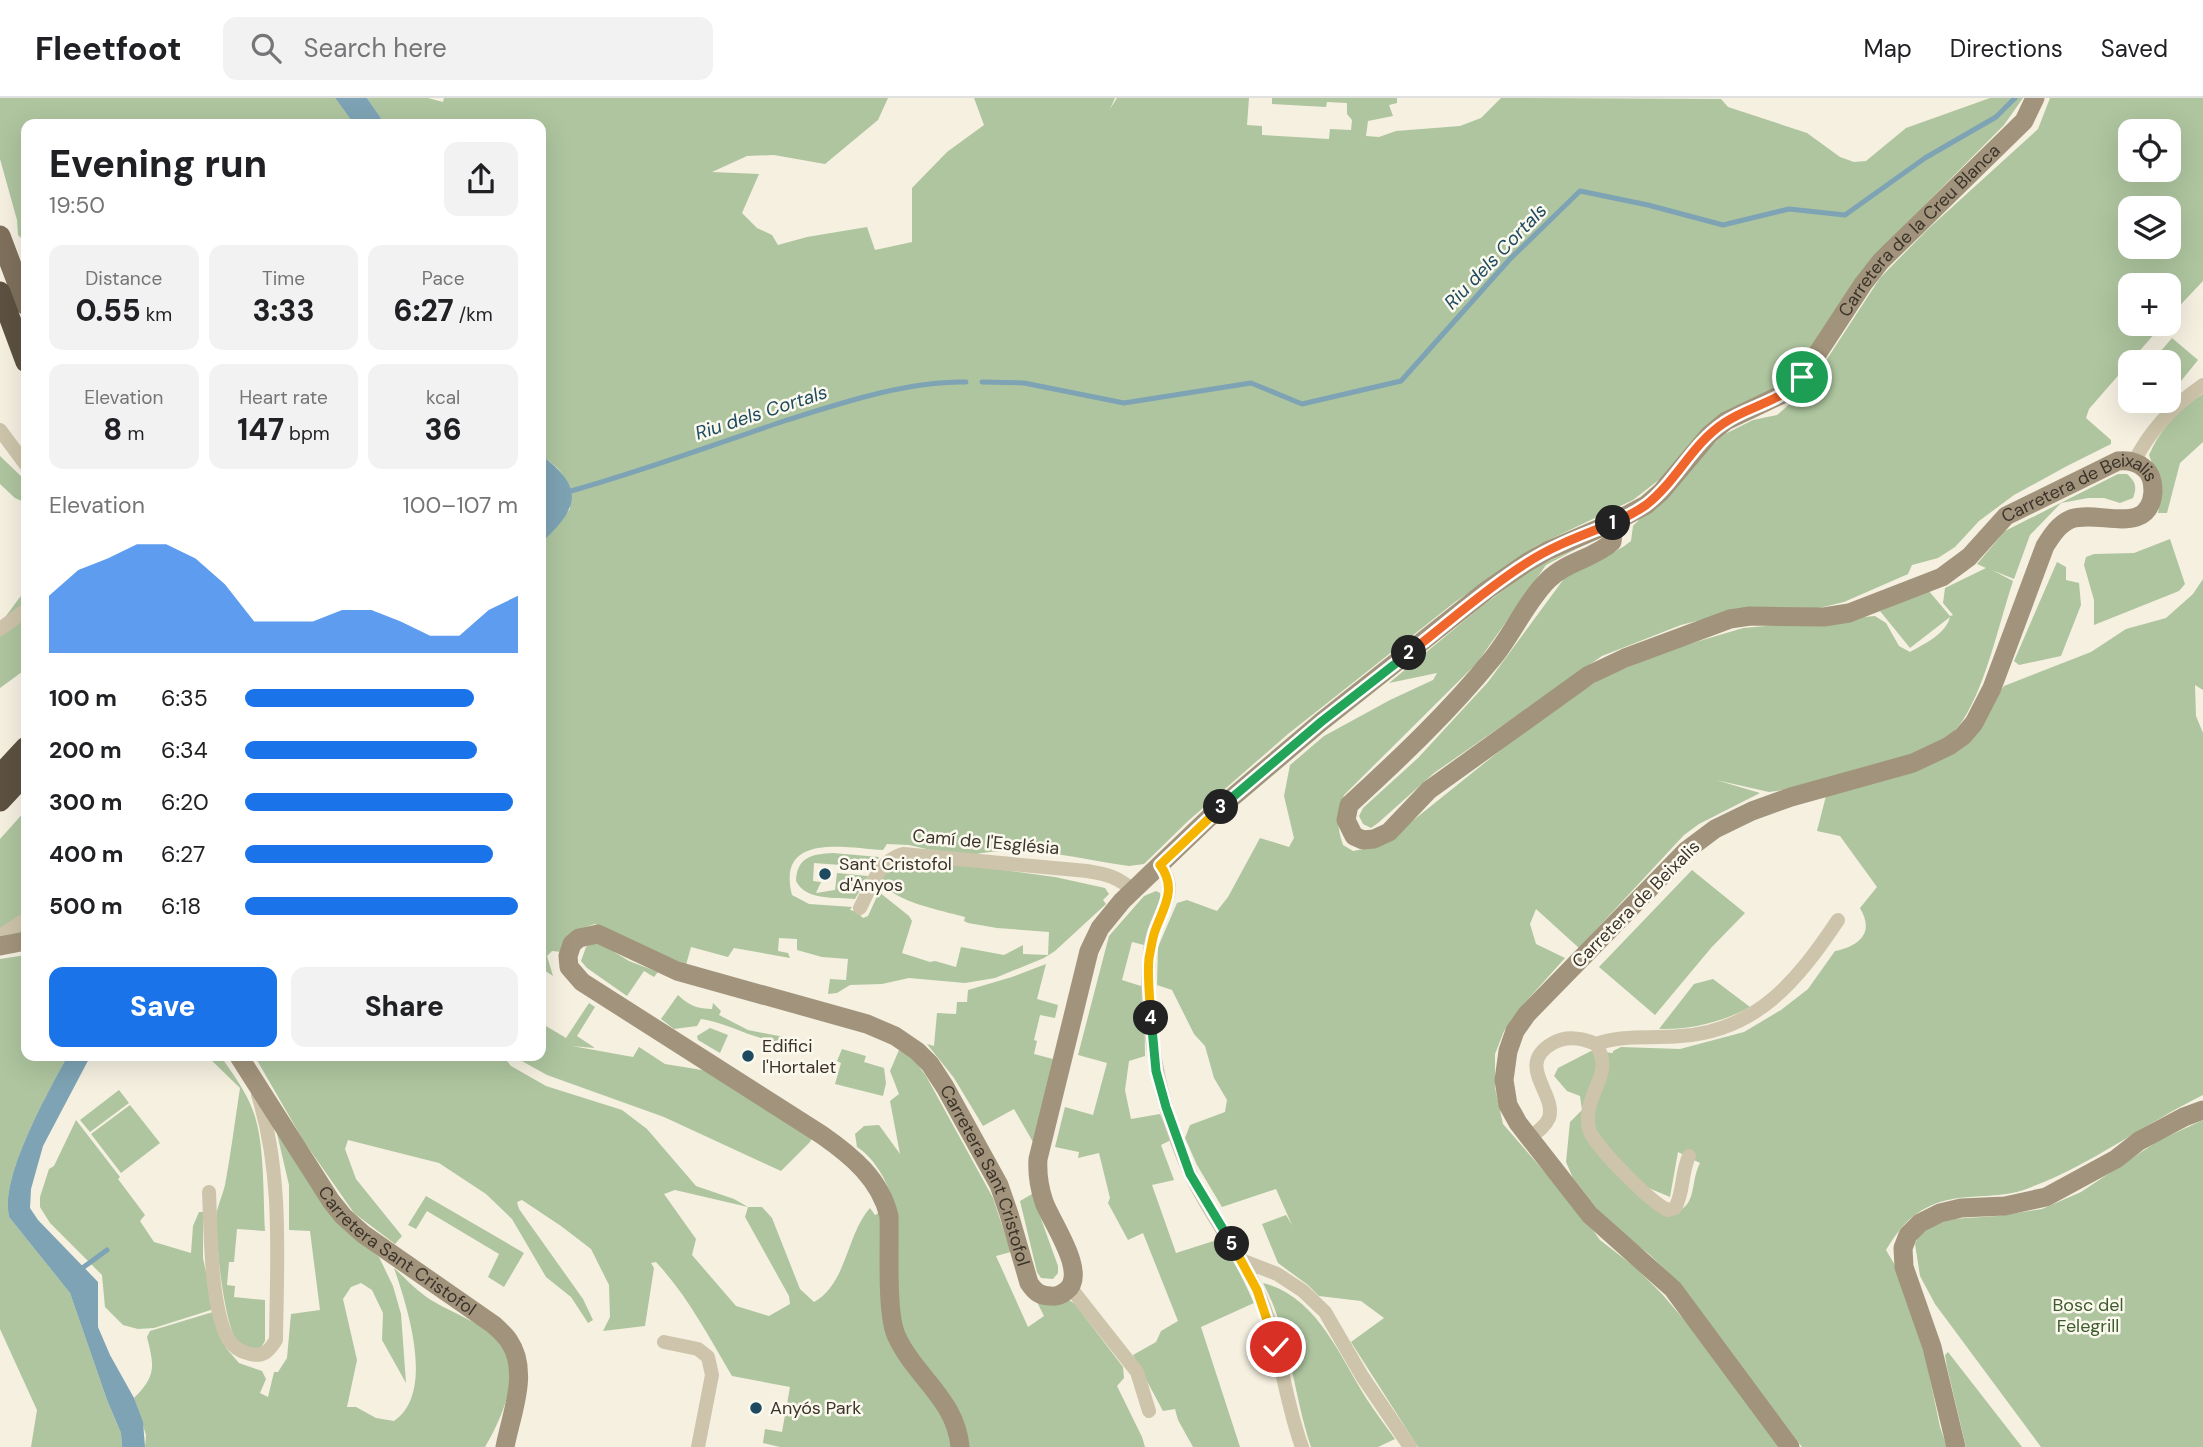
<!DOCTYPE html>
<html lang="en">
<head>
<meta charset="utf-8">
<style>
  body { margin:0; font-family:"DM Sans",sans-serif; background:#f2f2f2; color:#202124; height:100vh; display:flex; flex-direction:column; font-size:26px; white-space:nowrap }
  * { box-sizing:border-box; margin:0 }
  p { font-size:23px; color:#757577 }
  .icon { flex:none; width:38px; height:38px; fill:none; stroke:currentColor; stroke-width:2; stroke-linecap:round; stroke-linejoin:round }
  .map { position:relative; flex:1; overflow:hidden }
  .drawer { position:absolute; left:21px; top:21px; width:525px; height:942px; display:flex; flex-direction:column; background:#fff; border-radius:14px; box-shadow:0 7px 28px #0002 }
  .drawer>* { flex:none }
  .buttons { position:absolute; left:2118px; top:21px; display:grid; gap:14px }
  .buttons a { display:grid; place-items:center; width:63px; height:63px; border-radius:14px; background:#fff; box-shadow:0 7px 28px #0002; font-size:35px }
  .pin { position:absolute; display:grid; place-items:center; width:60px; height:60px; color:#fff; margin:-30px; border:4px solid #fff; border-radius:50%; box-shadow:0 2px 7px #0007 }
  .km { position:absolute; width:35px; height:35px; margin:-18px; border-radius:50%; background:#222; color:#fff; font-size:19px; line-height:35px; text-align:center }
  .round { display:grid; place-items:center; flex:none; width:74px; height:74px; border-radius:14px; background:#f2f2f2 }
  .headline { display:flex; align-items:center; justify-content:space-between; height:119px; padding:0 28px }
  h1 { font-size:38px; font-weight:800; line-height:52px }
  .metrics { display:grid; grid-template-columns:repeat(3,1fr); gap:10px; height:119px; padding:7px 28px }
  .metrics div { display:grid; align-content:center; border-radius:14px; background:#f2f2f2; text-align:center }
  .metrics b { font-size:30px; font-weight:800 }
  .metrics small { font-size:19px; font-weight:400 }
  .metrics p { font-size:19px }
  .chart { height:196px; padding:14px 28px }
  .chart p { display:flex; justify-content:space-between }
  .chart svg { width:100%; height:126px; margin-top:7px; fill:#1a73e8; opacity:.7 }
  .primary-button { display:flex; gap:14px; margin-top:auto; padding:14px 28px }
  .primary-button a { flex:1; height:80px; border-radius:14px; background:#1a73e8; color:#fff; font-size:28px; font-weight:800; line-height:80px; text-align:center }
  .primary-button a+a { background:#f2f2f2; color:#202124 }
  ul { padding:0 28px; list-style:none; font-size:23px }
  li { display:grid; grid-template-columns:112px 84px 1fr; align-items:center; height:52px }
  li i { height:18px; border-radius:9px; background:#1a73e8 }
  header { display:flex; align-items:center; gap:42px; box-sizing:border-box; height:98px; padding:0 35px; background:#fff; border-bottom:2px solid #e0e0e0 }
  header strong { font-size:33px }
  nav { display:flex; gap:38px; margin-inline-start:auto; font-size:24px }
  .search { width:490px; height:63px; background:#f2f2f2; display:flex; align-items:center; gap:18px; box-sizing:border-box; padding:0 24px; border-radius:14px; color:#757577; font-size:26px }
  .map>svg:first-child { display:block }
  .green { fill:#aec59f; fill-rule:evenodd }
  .water { fill:#7da3b4 }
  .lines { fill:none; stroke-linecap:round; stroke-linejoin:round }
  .stream { stroke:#7da3b4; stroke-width:5 }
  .street { stroke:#cec4ab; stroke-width:14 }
  .secondary { stroke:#a2947c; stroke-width:19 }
  .primary { stroke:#7e705b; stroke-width:21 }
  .highway { stroke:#5d5141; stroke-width:21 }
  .split-1-casing { stroke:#fff; stroke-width:14 }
  .split-2-casing { stroke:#fff; stroke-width:14 }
  .split-3-casing { stroke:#fff; stroke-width:14 }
  .split-4-casing { stroke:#fff; stroke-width:14 }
  .split-5-casing { stroke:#fff; stroke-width:14 }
  .split-6-casing { stroke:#fff; stroke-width:14 }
  .split-1 { stroke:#f0652b; stroke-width:9 }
  .split-2 { stroke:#f0652b; stroke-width:9 }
  .split-3 { stroke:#22a559; stroke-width:9 }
  .split-4 { stroke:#f5b400; stroke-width:9 }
  .split-5 { stroke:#22a559; stroke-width:9 }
  .split-6 { stroke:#f5b400; stroke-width:9 }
  .poi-dot { fill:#1d4a60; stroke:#fbf9ee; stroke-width:2.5 }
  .labels { text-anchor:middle; stroke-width:5; stroke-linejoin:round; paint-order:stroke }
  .street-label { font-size:18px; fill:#3c342a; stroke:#fbf9ee }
  .poi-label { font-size:18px; fill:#3c342a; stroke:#fbf9ee; text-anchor:start }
  .park-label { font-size:18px; fill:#3e5b2d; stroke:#fbf9ee }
  .water-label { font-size:19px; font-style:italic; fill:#1d4a60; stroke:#fbf9ee }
</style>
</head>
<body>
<header>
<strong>Fleetfoot</strong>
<div class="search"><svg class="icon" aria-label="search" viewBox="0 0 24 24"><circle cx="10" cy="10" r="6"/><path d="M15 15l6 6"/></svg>Search here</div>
<nav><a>Map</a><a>Directions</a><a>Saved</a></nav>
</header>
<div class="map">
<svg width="2203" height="1349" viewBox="0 0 2203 1349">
  <rect width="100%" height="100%" fill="#f5f0e0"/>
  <path class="green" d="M0 0H335L354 26H26V152L23 142 18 137 17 122 0 61Z
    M367 0H428L443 4 444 0H888L878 22 825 66 774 57 747 58 712 74 759 76 742 115 757 130 772 137 778 147 807 139 867 129 875 152 912 144V90L947 54 984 27 974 0H1115L1110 11 1117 0H1249L1247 27 1262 28V37L1329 41 1330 31 1351 32 1352 22 1347 16V5L1327 4 1326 9 1272 6V0H1397V5L1389 7 1393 18 1368 23 1366 38 1379 39 1396 33 1460 28 1481 20 1501 0 1721 1 1728 9 1807 35 1840 59 1854 64 1866 63 1906 30 1990 0H2023L2004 27 1874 158 1803 262 1772 294 1633 402 1538 447 1455 504 1288 636 1188 723 1144 766 1129 768C1080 761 1022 745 972 757L982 769 1055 779 1105 790 1109 796 1103 802 1106 806 1055 853 1044 860 995 880 965 885 909 880 882 886 850 887 837 895 828 896 830 881 846 882 848 861 822 859 797 852V841L779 840 778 853 788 855 790 860 734 850 728 859 691 849 686 867 595 826 576 832 562 854 552 853 547 858 553 878 544 872 541 877V446L570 411C567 379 567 376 541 357V26H385ZM887 746 909 747 931 752 927 768C911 767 890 763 881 780 886 803 945 813 965 819L964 823 968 825 997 830 1049 834 1048 857 1023 856V847L1004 857 961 849 956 869 935 863 930 864 902 855 912 823 909 818 879 794 868 818 863 820 857 814 850 812 852 809 809 806 792 797C776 734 846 750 883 752Z
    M2050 0H2203V183L2168 220V187H2130V226H2163L2089 311 2086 320 2111 342V346L2067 368 2014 397 1979 423 1955 449 1938 460 1912 467 1908 476 1844 504 1807 513 1724 516 1681 527 1602 558 1434 675 1378 725 1371 730 1363 726 1359 718 1363 710 1418 660 1488 584 1566 478C1586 464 1612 459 1631 443L1633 428 1702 356 1725 336 1753 322 1777 317 1792 304 1827 261 1880 180 1928 131 2038 31ZM2130 33H2168V72H2130ZM2130 110H2168V149H2130Z
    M2172 240 2198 262 2181 283 2168 272V264H2159L2155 260Z
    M2203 296V344L2180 365 2167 415H2158C2162 394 2156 376 2149 357 2160 331 2180 310 2203 296Z
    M0 358 26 383V405L15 400 0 386Z
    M2118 376H2127C2136 384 2137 389 2133 400L2120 405 2104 400H2088L2061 405 2030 437 2014 481 1992 472 2013 483C1999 525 1984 596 1958 629 1931 663 1826 681 1783 692L1769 694 1716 682 1760 695 1699 726 1684 737 1579 850 1536 811 1530 826 1536 846 1565 860 1522 908 1504 933 1495 956V990L1503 1026 1582 1117 1600 1142 1636 1170 1662 1196 1698 1238 1781 1349H1418L1351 1244 1384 1220 1361 1203 1319 1198 1308 1187 1278 1165 1262 1126 1286 1117 1292 1127 1276 1091 1222 1109 1197 1067 1185 1040 1190 1027 1225 1014 1227 1002 1214 980 1205 948 1194 936 1172 892 1157 887 1158 849 1177 805 1187 802 1217 813 1228 799 1260 740 1289 749 1294 740 1284 698 1290 667 1324 638 1390 602 1433 582 1437 575 1389 585 1482 508 1535 469 1578 450 1546 467 1477 565 1344 697C1336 716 1337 729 1343 747L1353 753 1370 750 1395 737 1548 614 1604 579 1669 552 1743 530 1875 518 1886 525 1899 548 1910 554C1924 546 1946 536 1950 519L1910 550 1880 513 1928 492 1950 518 1953 517 1943 505 1945 490 1986 470 1977 466 2005 433Z
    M2170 441 2185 486 2179 493 2094 527V502L2084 467 2086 459 2094 456 2134 455Z
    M2057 464 2066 469V482L2079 485 2081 507 2061 558 2019 567 2014 563Z
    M2203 481V592L2195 587 2196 618 2203 635V997C2144 1026 2091 1067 2029 1090 1997 1103 1961 1093 1930 1108 1908 1118 1898 1133 1886 1152L1896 1169 1924 1252 1940 1329 1947 1349H1802L1675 1181 1649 1156 1610 1127 1573 1080 1566 1064 1570 1024 1582 1012 1580 998 1567 993 1554 978 1558 970 1591 953 1613 955V953L1621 949 1680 951 1744 934 1781 912 1808 891 1835 853C1859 848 1875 835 1860 810L1877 789 1840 738 1817 733 1826 698 1929 666 1997 598 2004 588 2091 554 2126 531 2166 520 2193 496ZM1678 1054 1700 1065C1689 1087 1699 1107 1671 1117L1644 1088 1670 1099Z
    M26 491V571L0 590V526Z
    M26 712V838L0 840V741Z
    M833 755 879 759 872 773H868V769L814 765 813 783 821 784 816 795 835 792 837 775 868 778 855 801C836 799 806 803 796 783 797 759 812 756 833 755Z
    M1692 772 1745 815 1711 850 1655 917 1599 869Z
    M1156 793 1160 795 1161 800 1144 847 1132 844 1122 882 1144 889 1145 958 1129 963 1125 992 1131 1021 1160 1016 1171 1042 1161 1047 1174 1082 1152 1087 1176 1155 1220 1141 1240 1175 1254 1205 1201 1229 1240 1349H1193L1178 1322 1175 1311 1163 1313 1133 1257 1156 1244 1161 1233 1178 1223 1143 1135 1128 1142 1108 1105 1110 1100 1099 1055 1078 1060 1079 1054 1055 1049 1065 1009 1093 1017 1107 965 1078 957 1109 838 1144 798Z
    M593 844H598L629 863 658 874 654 879 644 873 627 898 587 870 581 863 586 849Z
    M26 857V957H68C48 996 0 1078 9 1119L70 1195 107 1302 121 1335 122 1349H31L37 1312 0 1231V861Z
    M1046 866 1037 901 1058 907 1055 920 1040 917 1034 942 1037 943 1034 956 1053 961 1033 1044 1014 1011 983 1028 954 980 927 946 934 948 937 915 956 916 957 904H967L968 892 1012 879Z
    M1713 881 1750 909C1723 924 1690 932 1659 931L1694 886Z
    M678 897C689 908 699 911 712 911L713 905 721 913 719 917 748 932 794 941 793 945C760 946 733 926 701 921L697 928 674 931 661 921Z
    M589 905 595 909 577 938 595 950 572 948 633 959 639 949 665 966 708 973 812 1040 810 1044 781 1073 664 1019 547 977 511 957H541V925L566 940Z
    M710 930 728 937 720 955 698 942 697 938Z
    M842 951 866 958 864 964 884 970 886 985 883 998 835 986 841 965 837 963Z
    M899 952 913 960 926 978 993 1100 1011 1154 996 1158 1028 1229 1044 1218 1037 1204 1068 1201 1075 1206 1123 1269 1124 1280 1117 1288 1142 1339 1145 1349H780L763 1345 765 1331 782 1334 790 1289 732 1278C709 1239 687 1197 656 1164L651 1165 654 1170 645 1228 603 1233 610 1219 609 1187 591 1151 561 1128 522 1102 517 1104 519 1111 583 1201 593 1222 588 1225 571 1199 546 1179 512 1121 486 1096 439 1065 348 1042 345 1051 356 1081 402 1138 395 1146 354 1115 303 1042 254 957H506L504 959 511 968 546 988 622 1012 647 1031 696 1088 734 1101 748 1109H762L772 1120 800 1191 814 1204C847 1186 846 1137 870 1110L875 1117 894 1107C889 1086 875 1060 857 1049L855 1036 864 1028 879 1027 900 1056 890 1003 899 996 890 973ZM675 1092 748 1109 745 1119 789 1198 790 1206 769 1218 736 1208 692 1157 696 1141 664 1096Z
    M206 957H220C232 975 246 993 253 1013 265 1043 263 1100 265 1133L237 1131 234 1164H229L227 1187 235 1188 234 1199 265 1202V1243L260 1251C253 1251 245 1250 239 1246 224 1232 214 1134 217 1113 219 1104 223 1096 225 1087 231 1055 235 1022 240 990Z
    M119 992 129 1005 90 1034 80 1022Z
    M130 1007 160 1045 121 1075 91 1036Z
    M76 1022 120 1079 118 1081 145 1117 140 1123 154 1144 191 1155 193 1128 199 1114H203V1160L214 1211 154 1230 138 1231 123 1227 105 1209 102 1177 50 1125 40 1109V1099L49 1071 54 1068Z
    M2203 1022V1349H2041L1935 1206 1920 1178 1915 1146 1919 1137 1933 1128 1951 1121 1998 1118 2042 1111 2081 1094 2158 1043Z
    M275 1027 355 1140 379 1159 393 1188 401 1216 406 1285 382 1242 383 1215 372 1192 361 1185 351 1189 343 1201 357 1262 347 1309H356L376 1320 394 1323C436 1295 407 1208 394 1170 406 1181 418 1194 431 1202 448 1213 490 1229 500 1243 523 1274 502 1320 485 1349H145L146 1337 134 1300C157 1277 154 1268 147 1239L150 1233 213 1214 226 1250 239 1265 262 1273 266 1281 260 1295 268 1299 274 1274H278L287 1260 291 1216 320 1212 310 1133 289 1132V1087Z
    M1032 1096 1058 1168V1175L1053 1181 1041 1180 1037 1174 1020 1103Z
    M426 1098 524 1155 504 1189 488 1179 499 1156 427 1113 416 1131 408 1127Z
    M1263 1185C1317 1199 1339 1257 1366 1300 1375 1314 1385 1327 1395 1341L1378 1349H1311C1293 1295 1290 1235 1263 1185Z
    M1948 1254 2022 1349H1966L1947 1269 1945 1257Z"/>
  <path class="water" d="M335 0H367L385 26H354Z
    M541 357C557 369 580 388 569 411 564 424 549 436 541 446Z
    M68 957H91L43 1048 31 1091 30 1110 38 1122 98 1184V1229L110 1257 134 1300 143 1324 145 1349H122L121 1335 107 1302 70 1195 9 1119C0 1078 48 995 68 957Z"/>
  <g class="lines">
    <path class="stream" d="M982 284 1024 285 1124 305 1251 285 1302 306 1401 283 1510 161 1580 93 1648 107 1723 127 1789 111 1845 117 1925 60 1996 19 2015 0
      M571 393C643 373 713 347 784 323 841 305 906 283 966 284
      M81 1171 107 1152"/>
    <path class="street" d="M0 332 26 367
      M2134 364C2150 332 2174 307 2203 287
      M0 531 26 512
      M1160 767C1180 794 1161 810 1153 836 1151 844 1150 854 1149 862 1147 887 1149 922 1153 947 1159 991 1172 1035 1190 1075 1208 1115 1237 1150 1256 1190 1280 1240 1283 1298 1302 1349
      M860 810C871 789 878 763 903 756L1087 773C1106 776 1119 779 1133 793
      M0 838 26 821
      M1596 946C1624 936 1651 941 1681 938 1757 933 1798 882 1838 822
      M1530 1039C1537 1034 1545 1029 1549 1020 1557 995 1514 967 1553 945 1567 937 1582 940 1596 946 1614 975 1589 990 1588 1018 1588 1024 1588 1030 1590 1034 1599 1052 1651 1105 1668 1112L1675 1110C1684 1094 1681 1075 1689 1058
      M209 1094C211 1134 210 1207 228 1241 233 1249 241 1254 250 1256 264 1259 269 1253 276 1242 277 1160 283 1076 258 997
      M1241 1162 1277 1176 1303 1193 1325 1214 1362 1278 1410 1349
      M1070 1189 1137 1274 1149 1313
      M664 1244 698 1251 708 1259 712 1277 698 1349"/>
    <g class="secondary">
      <path id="s1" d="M1614 424 1612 444C1593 461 1567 463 1548 482 1526 504 1512 537 1492 561 1449 614 1399 661 1349 707L1346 722 1354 738 1363 742 1374 741 1389 734 1429 692 1589 577 1625 560 1730 521 1750 518 1824 519 1849 515 1942 479 1969 459 2006 418 2118 363C2128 362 2136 363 2144 370 2151 375 2153 385 2153 394 2149 440 2099 411 2071 421 2059 426 2052 437 2045 448L1992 590 1974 625 1963 638 1949 648 1913 665 1791 699 1752 713 1715 731 1687 752 1527 916 1515 933 1508 953 1504 982 1508 1007 1518 1025 1590 1117 1673 1191 1790 1349"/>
      <path d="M0 848 26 843"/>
      <path id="s2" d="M238 957 331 1103 343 1118 363 1136 494 1227C499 1232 505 1237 509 1243 530 1274 511 1316 505 1349"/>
      <path id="s3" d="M960 1349C956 1301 914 1278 896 1237 886 1214 890 1147 889 1118 880 1081 852 1058 822 1037L582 884 569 869 568 858 572 846 579 840 598 836 677 873 867 926 895 938 917 953 930 966 945 989 999 1087 1009 1116 1029 1185C1035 1194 1040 1198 1051 1198 1057 1199 1061 1197 1066 1193 1089 1176 1051 1124 1044 1104 1039 1089 1037 1077 1038 1061L1089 853 1100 830 1122 803 1215 714 1321 624 1487 492 1526 465 1547 453 1614 424 1646 407 1661 394 1709 337 1726 323 1789 293 1802 279 1863 186 1881 163 2024 23 2035 0"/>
      <path d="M1956 1349 1932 1249 1904 1169 1903 1150 1908 1137 1920 1125 1940 1115 1961 1110 2005 1108 2046 1099 2116 1061 2139 1043 2184 1019 2203 1012"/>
    </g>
    <path class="primary" d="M0 138 26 207"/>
    <path class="highway" d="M0 194 26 264
      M0 677 26 649
      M0 703 26 675"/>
  </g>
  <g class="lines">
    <defs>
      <path id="split-1" d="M1613 425C1624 420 1636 414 1646 407 1676 384 1692 346 1724 325 1750 307 1781 305 1802 279"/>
      <path id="split-2" d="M1409 555C1448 525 1484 492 1525 466 1552 448 1583 437 1613 425"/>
      <path id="split-3" d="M1221 709 1321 624 1409 555"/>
      <path id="split-4" d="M1151 920C1150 901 1147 879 1149 860 1151 851 1152 841 1155 833 1163 810 1178 791 1160 767L1221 709"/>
      <path id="split-5" d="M1151 920 1156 973 1166 1009 1190 1076 1232 1146"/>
      <path id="split-6" d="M1232 1146 1257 1192 1276 1249"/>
    </defs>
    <use href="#split-1" class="split-1-casing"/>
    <use href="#split-2" class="split-2-casing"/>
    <use href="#split-3" class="split-3-casing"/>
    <use href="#split-4" class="split-4-casing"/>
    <use href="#split-5" class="split-5-casing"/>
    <use href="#split-6" class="split-6-casing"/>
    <use href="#split-1" class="split-1"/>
    <use href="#split-2" class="split-2"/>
    <use href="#split-3" class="split-3"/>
    <use href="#split-4" class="split-4"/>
    <use href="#split-5" class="split-5"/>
    <use href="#split-6" class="split-6"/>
  </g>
  <g class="poi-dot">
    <circle cx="825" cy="776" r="7"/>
    <circle cx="748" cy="958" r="7"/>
    <circle cx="756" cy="1310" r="7"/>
  </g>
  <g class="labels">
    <g class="street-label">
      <text dy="6" stroke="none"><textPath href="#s3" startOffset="2830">Carretera de la Creu Blanca</textPath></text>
      <text dy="6" stroke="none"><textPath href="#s1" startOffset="1264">Carretera de Beixalis</textPath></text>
      <text transform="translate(986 744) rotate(5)" y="6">Camí de l'Església</text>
      <text transform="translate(1636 806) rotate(-45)" y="6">Carretera de Beixalis</text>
      <text dy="6" stroke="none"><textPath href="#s3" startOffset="1200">Carretera Sant Cristofol</textPath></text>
      <text dy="6" stroke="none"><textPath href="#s2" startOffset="256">Carretera Sant Cristofol</textPath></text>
    </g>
    <g class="poi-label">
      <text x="839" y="772">Sant Cristofol<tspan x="839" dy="21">d'Anyos</tspan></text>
      <text x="762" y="954">Edifici<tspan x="762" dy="21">l'Hortalet</tspan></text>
      <text x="770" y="1316">Anyós Park</text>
    </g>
    <g class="park-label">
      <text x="2088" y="1213">Bosc del<tspan x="2088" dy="21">Felegrill</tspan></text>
    </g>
    <g class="water-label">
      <text transform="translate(1495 158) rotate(-46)" y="7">Riu dels Cortals</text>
      <text transform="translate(761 314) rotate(-18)" y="7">Riu dels Cortals</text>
    </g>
  </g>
</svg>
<div class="buttons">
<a><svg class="icon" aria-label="locate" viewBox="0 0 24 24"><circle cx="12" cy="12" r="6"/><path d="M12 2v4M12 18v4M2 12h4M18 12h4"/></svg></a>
<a><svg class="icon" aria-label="layers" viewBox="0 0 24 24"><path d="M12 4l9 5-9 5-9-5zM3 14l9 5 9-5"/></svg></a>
<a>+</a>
<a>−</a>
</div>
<div class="pin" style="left:1802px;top:279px;background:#1e9e55"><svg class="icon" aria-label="arrive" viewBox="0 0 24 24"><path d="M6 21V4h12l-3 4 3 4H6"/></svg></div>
<div class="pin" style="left:1276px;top:1249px;background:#d93025"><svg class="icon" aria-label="check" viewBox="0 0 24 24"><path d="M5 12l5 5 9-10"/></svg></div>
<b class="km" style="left:1613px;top:425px">1</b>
<b class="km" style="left:1409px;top:555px">2</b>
<b class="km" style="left:1221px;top:709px">3</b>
<b class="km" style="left:1151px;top:920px">4</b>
<b class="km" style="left:1232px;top:1146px">5</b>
<section class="drawer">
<div class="headline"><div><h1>Evening run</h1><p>19:50</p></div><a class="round"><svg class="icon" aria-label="share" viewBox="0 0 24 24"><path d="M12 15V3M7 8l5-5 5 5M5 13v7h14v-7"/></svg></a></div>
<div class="metrics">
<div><p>Distance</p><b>0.55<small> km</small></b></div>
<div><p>Time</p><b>3:33</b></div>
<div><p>Pace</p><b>6:27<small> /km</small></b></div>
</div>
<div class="metrics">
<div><p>Elevation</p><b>8<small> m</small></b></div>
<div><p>Heart rate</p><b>147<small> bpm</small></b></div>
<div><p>kcal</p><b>36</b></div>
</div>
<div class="chart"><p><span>Elevation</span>100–107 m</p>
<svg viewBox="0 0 160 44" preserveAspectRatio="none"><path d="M0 44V24L10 15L20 11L30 6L40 6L50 11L60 20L70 33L80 33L90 33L100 29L110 29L120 33L130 38L140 38L150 29L160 24V44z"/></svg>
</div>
<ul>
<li><b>100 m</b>6:35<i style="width:84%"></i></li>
<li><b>200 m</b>6:34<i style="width:85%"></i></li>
<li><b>300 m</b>6:20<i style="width:98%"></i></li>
<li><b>400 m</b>6:27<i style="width:91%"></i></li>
<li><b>500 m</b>6:18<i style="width:100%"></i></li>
</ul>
<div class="primary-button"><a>Save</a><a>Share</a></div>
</section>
</div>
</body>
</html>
